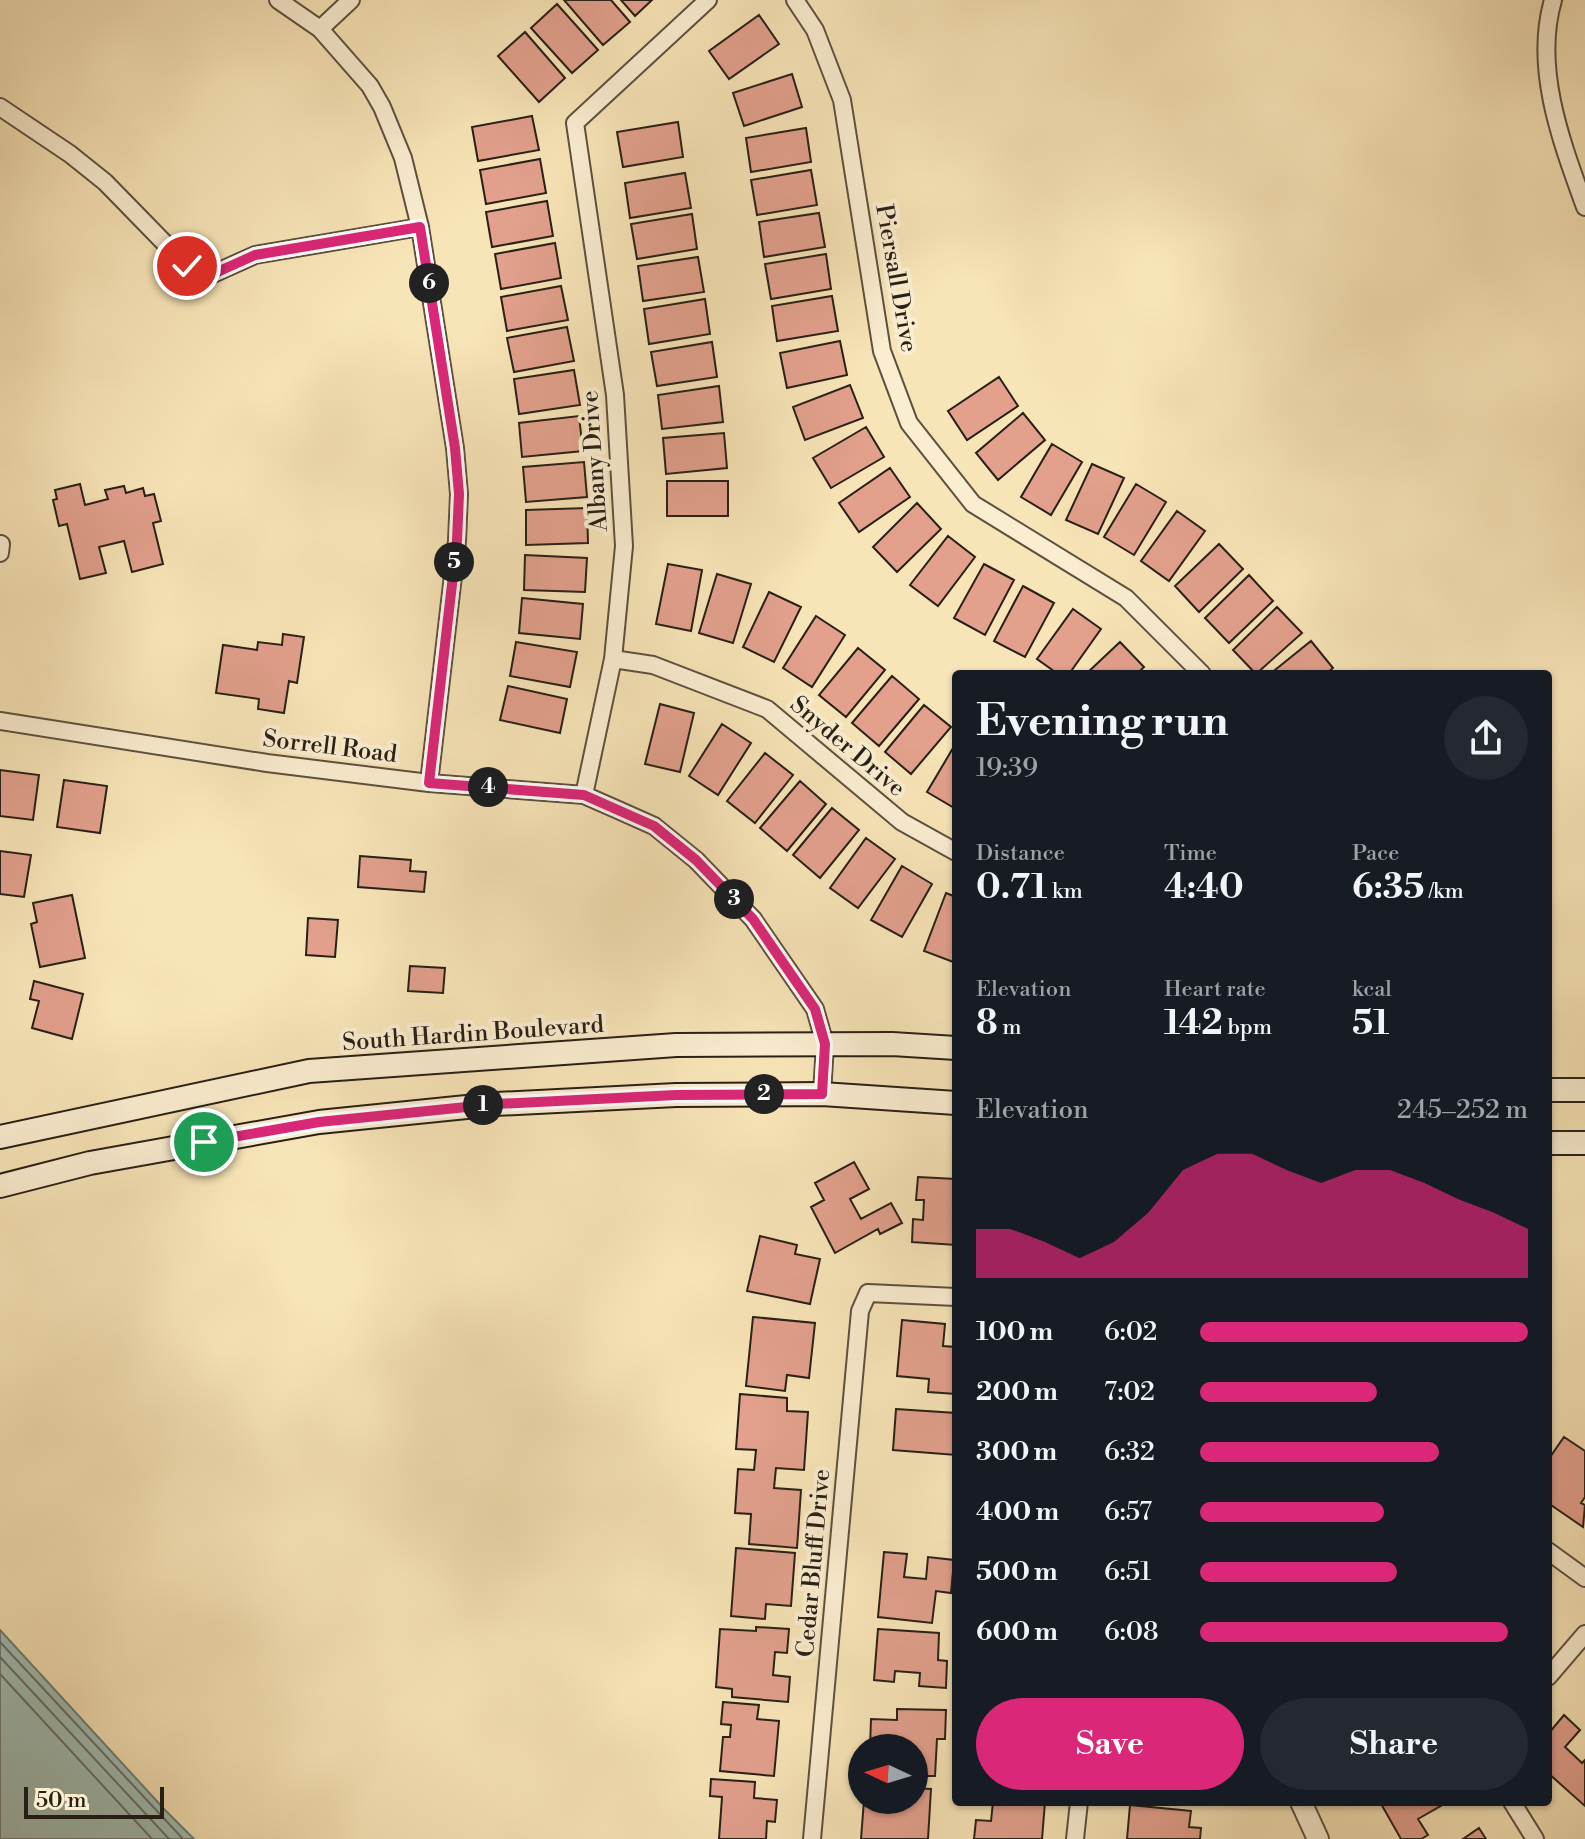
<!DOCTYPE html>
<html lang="en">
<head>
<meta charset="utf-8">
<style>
  body { margin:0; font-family:"Libre Bodoni",serif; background:#242831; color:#f1f3f6; height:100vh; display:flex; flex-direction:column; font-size:30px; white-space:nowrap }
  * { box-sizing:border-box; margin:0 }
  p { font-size:26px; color:#9ea1a6 }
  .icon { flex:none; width:44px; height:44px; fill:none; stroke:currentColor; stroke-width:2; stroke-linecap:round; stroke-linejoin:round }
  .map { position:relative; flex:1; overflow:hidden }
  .panel { position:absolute; left:952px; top:670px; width:600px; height:1136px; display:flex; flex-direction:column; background:#171b24; border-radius:8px; box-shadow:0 2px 6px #0004 }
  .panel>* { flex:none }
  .needle { width:52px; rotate:274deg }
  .fabs { position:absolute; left:848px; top:1734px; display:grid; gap:16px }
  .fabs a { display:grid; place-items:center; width:80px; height:80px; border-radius:50%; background:#171b24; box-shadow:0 2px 6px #0004; font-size:40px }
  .scale { position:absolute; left:24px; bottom:20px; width:140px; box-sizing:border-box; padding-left:8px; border:4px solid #282016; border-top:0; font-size:22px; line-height:28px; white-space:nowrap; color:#282016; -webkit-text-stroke:6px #faedd0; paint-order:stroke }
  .pin { position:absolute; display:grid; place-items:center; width:68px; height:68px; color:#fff; margin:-34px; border:4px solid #fff; border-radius:50%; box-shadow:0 2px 8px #0007 }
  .km { position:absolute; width:40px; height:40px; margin:-20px; border-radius:50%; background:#222; color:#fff; font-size:22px; line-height:40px; text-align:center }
  .round { display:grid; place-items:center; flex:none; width:84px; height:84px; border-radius:42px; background:#242831 }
  .head { display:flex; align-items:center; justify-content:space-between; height:136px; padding:0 24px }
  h1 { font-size:44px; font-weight:700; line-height:60px }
  .figures { display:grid; grid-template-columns:repeat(3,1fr); gap:12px; height:136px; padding:8px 24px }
  .figures div { display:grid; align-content:center }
  .figures b { font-size:34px; font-weight:700 }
  .figures small { font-size:22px; font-weight:400 }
  .figures p { font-size:22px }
  .chart { height:224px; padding:16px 24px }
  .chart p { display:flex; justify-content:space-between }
  .chart svg { width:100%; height:144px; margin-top:8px; fill:#db2777; opacity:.7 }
  .primary-button { display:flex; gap:16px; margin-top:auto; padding:16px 24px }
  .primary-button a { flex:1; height:92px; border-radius:48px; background:#db2777; color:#fff; font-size:32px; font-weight:700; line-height:92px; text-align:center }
  .primary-button a+a { background:#242831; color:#f1f3f6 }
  ul { padding:0 24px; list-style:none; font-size:26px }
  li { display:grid; grid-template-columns:128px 96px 1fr; align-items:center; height:60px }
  li i { height:20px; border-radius:10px; background:#db2777 }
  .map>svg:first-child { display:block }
  .water { fill:#9fbdb5; stroke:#6f7e75; stroke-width:2 }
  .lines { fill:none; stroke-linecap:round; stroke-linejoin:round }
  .shore { stroke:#646e66; stroke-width:2 }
  .building { fill:#e2a08d; stroke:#282016; stroke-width:2 }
  .minor-casing { stroke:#5c513e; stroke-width:20 }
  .tertiary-casing { stroke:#5c513e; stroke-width:24 }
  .secondary-casing { stroke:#282016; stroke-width:26 }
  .minor { stroke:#faedd0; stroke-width:16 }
  .tertiary { stroke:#faedd0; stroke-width:20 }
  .secondary { stroke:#faedd0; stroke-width:22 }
  .route-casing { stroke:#fff; stroke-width:16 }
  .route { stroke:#db2777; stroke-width:10 }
  .labels { text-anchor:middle; stroke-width:8; stroke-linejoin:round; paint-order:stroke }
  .street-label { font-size:24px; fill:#282016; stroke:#faedd0 }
</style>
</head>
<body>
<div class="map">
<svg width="1585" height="1839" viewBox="0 0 1585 1839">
  <rect width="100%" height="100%" fill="#f7e4b7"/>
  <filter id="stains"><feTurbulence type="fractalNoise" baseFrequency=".0025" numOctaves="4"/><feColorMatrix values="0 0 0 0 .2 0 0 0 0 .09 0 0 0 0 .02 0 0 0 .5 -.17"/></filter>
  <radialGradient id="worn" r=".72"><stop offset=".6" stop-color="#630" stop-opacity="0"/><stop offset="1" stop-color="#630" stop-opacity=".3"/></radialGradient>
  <path class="water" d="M0 1630 165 1810 194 1839H0Z"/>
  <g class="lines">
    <path class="shore" d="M0 1642 183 1839
      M0 1657 169 1839
      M0 1674 152 1839"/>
  </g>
  <path class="building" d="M564 0H611L630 22 603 45Z
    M621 0H652L635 16Z
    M557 4 598 50 572 73 531 28Z
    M759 15 779 44 729 79 709 51Z
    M525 32 565 78 539 102 498 56Z
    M792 74 802 107 744 126 733 93Z
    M532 116 539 150 478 161 472 127Z
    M678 122 683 157 623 167 617 132Z
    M806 128 811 162 751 172 746 138Z
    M540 159 546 193 486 204 480 170Z
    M811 170 817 205 757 215 751 180Z
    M685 173 691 208 630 218 625 183Z
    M547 201 553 236 492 247 486 212Z
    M819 213 825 247 764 257 759 222Z
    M692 214 697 249 637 259 631 224Z
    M555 243 561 278 501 289 495 254Z
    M826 254 831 289 771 299 765 264Z
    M698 257 704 292 643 301 638 266Z
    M561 286 568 320 507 331 501 297Z
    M832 296 838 331 777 341 772 306Z
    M705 299 710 334 649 344 644 309Z
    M567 327 574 361 514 372 507 338Z
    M840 341 847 375 787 388 780 353Z
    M712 342 717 377 657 386 651 352Z
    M574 370 580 405 519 414 514 379Z
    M999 377 1018 406 967 440 948 411Z
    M850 385 863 418 805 440 793 407Z
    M719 386 723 422 662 429 658 395Z
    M1023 413 1045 440 998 480 976 453Z
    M579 416 583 451 522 457 519 423Z
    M866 427 884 457 831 488 813 458Z
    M724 433 727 468 666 474 663 438Z
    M1052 444 1082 462 1051 515 1021 497Z
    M584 462 587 497 526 502 523 467Z
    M1092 464 1124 478 1098 534 1066 520Z
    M890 468 910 497 859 532 839 503Z
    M667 481H728V516H667Z
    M80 484 85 505 108 499 105 490 124 486 126 493 143 488 145 496 154 494 161 521 153 523 163 564 132 572 124 541 99 547 106 573 80 579 67 524 59 526 53 500 57 499 55 490Z
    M1136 484 1166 502 1134 555 1104 537Z
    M917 503 941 529 897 572 873 547Z
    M587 508 588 543 526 545V510Z
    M1177 511 1205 531 1169 581 1141 561Z
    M948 536 975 557 938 606 910 585Z
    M1219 544 1243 569 1199 612 1175 586Z
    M525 555 587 558 585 592 524 590Z
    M668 564 702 570 691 631 656 624Z
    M984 564 1014 580 985 635 954 618Z
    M717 574 751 584 733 643 699 633Z
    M1249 575 1273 601 1229 643 1205 618Z
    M1023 586 1054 603 1025 657 994 641Z
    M769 592 801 607 774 662 743 647Z
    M522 598 583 604 580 639 519 633Z
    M1277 607 1302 633 1256 674 1233 650Z
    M1073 609 1101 629 1069 674H1058L1037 659Z
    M816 616 845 635 812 687 783 668Z
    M283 634 304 637 297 683 289 681 284 713 258 709 259 699 216 693 223 645 257 650 258 642 282 645Z
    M1311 641 1333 668 1326 674H1270Z
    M516 642 577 652 570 687 510 676Z
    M1120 642 1144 667 1137 674H1086Z
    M858 648 885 670 846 717 819 695Z
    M892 676 919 699 879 746 852 723Z
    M508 686 567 699 560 733 500 720Z
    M660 704 694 713 680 772 645 764Z
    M924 705 951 727 911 774 885 752Z
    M722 724 751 743 718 795 689 776Z
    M956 743V809L927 792Z
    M765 753 793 775 755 823 727 801Z
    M0 770 39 775 33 820 0 816Z
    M64 780 107 786 100 833 57 827Z
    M800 781 826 804 787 851 760 828Z
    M832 808 859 830 820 878 793 855Z
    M866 838 895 859 858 908 830 888Z
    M0 851 31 855 24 897 0 894Z
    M360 856 411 860 410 871 426 872 424 892 358 887Z
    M902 866 932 884 902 937 871 920Z
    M946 893 956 897V963L924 951Z
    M72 895 85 958 40 967 31 924 37 922 33 903Z
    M308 918 338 920 335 957 306 955Z
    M410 966 445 968 443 993 408 991Z
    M34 981 83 994 72 1039 32 1028 39 1001 30 999Z
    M854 1162 869 1189 850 1199 861 1219 891 1203 902 1223 880 1234 878 1229 835 1253 811 1207 824 1200 815 1183Z
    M918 1177 956 1179V1245L912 1242 913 1219 923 1220 924 1200H916Z
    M760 1236 797 1245 795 1254 820 1259 810 1304 747 1291Z
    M753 1317 815 1323 809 1378 787 1375 785 1391 746 1386Z
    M902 1320 945 1324 943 1346 956 1347V1394L928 1392 929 1379 897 1376Z
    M740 1394 787 1398V1411L808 1412 804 1470 776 1468 774 1488 801 1490 797 1548 749 1544 751 1514 735 1513 738 1469 754 1470 756 1450 736 1449Z
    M896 1409 956 1413V1455L893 1450Z
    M1564 1437 1585 1451V1497L1581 1503 1585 1505 1583 1527 1548 1503V1460Z
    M736 1548 795 1553 791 1606 766 1604 765 1619 731 1616Z
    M884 1552 907 1554 904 1577 926 1579 928 1557 954 1560 951 1593 936 1591 932 1623 878 1617Z
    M756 1627 789 1629 787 1653 775 1652 773 1675 790 1677 788 1702 732 1697V1689L716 1687 720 1629 756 1631Z
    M878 1629 939 1633 938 1660 947 1661 946 1688 919 1686 920 1673 895 1671 894 1682 874 1680Z
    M723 1702 759 1705 757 1719 779 1721 774 1776 720 1771 723 1737H730L731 1725 721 1724Z
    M897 1709 946 1710 945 1739H937L935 1776H914V1748H870L871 1719 897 1720Z
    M1564 1715 1580 1730 1565 1747 1582 1763 1585 1760V1806L1548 1773V1734Z
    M711 1779 755 1782 754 1798 777 1800 775 1822 767 1821 766 1839H719L722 1797 710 1796Z
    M914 1788 931 1789 928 1839H861L864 1800H914Z
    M993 1802H1045L1042 1839H974L976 1820 991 1821Z
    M1380 1802H1443L1444 1804 1418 1819 1428 1835 1421 1839H1401Z
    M1130 1805 1191 1811 1189 1827 1201 1828 1200 1839H1127Z
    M1479 1828 1486 1839H1463Z"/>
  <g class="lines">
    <defs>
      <path id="minor" d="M278 0 320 29 370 86 382 107 403 158 420 227 455 448 459 494 457 541 429 783
        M795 0 815 30 842 100 882 351 909 423 973 504 1126 598 1202 674
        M1553 0C1533 69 1562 143 1585 207
        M320 29 351 0
        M0 107 70 154 105 182 187 266 199 274H213L255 255 420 227
        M0 553 1 544
        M613 659 653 665 767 709 902 822 956 852
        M0 721 267 763 429 783 584 795 616 809 654 826 696 860 753 919 815 1009 825 1044 822 1094
        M584 795 613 659 624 546 615 395 575 123 708 0
        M1548 1551 1585 1578
        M1548 1677 1585 1634
        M1512 1802 1535 1839
        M812 1839 860 1311 868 1293 956 1297
        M1075 1839 1079 1802"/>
      <path id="tertiary" d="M1301 1802 1318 1839"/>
      <path id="secondary" d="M1548 1090H1585
        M0 1137 309 1071 676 1045 892 1044 956 1048
        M1548 1143H1585
        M0 1186 90 1163 319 1122 496 1104 676 1095 822 1094 956 1103"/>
    </defs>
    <use href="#minor" class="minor-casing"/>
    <use href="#tertiary" class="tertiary-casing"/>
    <use href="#secondary" class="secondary-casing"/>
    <use href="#minor" class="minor"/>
    <use href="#tertiary" class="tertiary"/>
    <use href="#secondary" class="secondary"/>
  </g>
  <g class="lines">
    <defs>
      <path id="route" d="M187 266 199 274H213L255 255 420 227 455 448 459 494 457 541 429 783 584 795 654 826 696 860 753 919 815 1009 825 1044 822 1094 676 1095 496 1104 319 1122 204 1142"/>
    </defs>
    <use href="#route" class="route-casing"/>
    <use href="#route" class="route"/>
  </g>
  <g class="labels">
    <g class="street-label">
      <text transform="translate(897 278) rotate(80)" y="8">Piersall Drive</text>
      <text transform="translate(594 461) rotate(-94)" y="8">Albany Drive</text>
      <text transform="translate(330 746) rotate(7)" y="8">Sorrell Road</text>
      <text transform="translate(848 746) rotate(40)" y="8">Snyder Drive</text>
      <text transform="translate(473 1033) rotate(-4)" y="8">South Hardin Boulevard</text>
      <text transform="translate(813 1563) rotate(-85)" y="8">Cedar Bluff Drive</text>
    </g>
  </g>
  <rect width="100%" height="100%" filter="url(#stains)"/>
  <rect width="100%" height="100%" fill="url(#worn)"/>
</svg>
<div class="fabs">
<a><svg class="needle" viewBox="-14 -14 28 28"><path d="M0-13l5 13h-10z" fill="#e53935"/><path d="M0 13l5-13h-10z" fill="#9ea1a6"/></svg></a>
</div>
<div class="scale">50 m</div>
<div class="pin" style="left:204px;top:1142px;background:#1e9e55"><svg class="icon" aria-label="arrive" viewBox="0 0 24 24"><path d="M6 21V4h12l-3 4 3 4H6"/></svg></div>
<div class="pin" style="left:187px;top:266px;background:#d93025"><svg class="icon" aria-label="check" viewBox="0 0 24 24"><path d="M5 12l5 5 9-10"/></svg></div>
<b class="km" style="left:483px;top:1105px">1</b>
<b class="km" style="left:764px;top:1094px">2</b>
<b class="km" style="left:734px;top:899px">3</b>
<b class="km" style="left:488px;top:787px">4</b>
<b class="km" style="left:454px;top:562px">5</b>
<b class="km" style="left:429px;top:283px">6</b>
<section class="panel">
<div class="head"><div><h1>Evening run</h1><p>19:39</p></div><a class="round"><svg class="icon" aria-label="share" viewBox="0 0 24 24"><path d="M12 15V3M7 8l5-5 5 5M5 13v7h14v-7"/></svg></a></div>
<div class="figures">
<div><p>Distance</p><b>0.71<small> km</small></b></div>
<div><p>Time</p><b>4:40</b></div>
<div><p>Pace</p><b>6:35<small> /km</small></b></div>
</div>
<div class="figures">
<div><p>Elevation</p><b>8<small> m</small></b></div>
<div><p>Heart rate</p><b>142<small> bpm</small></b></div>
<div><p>kcal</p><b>51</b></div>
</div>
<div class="chart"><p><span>Elevation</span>245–252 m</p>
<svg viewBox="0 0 160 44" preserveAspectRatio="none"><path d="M0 44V29L10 29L20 33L30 38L40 33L50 24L60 11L70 6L80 6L90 11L100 15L110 11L120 11L130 15L140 20L150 24L160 29V44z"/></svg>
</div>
<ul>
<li><b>100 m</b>6:02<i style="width:100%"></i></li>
<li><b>200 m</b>7:02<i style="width:54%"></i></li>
<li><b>300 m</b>6:32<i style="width:73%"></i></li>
<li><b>400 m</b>6:57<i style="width:56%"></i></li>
<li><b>500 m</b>6:51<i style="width:60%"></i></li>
<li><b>600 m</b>6:08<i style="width:94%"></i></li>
</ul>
<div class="primary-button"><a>Save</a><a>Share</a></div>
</section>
</div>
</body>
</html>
